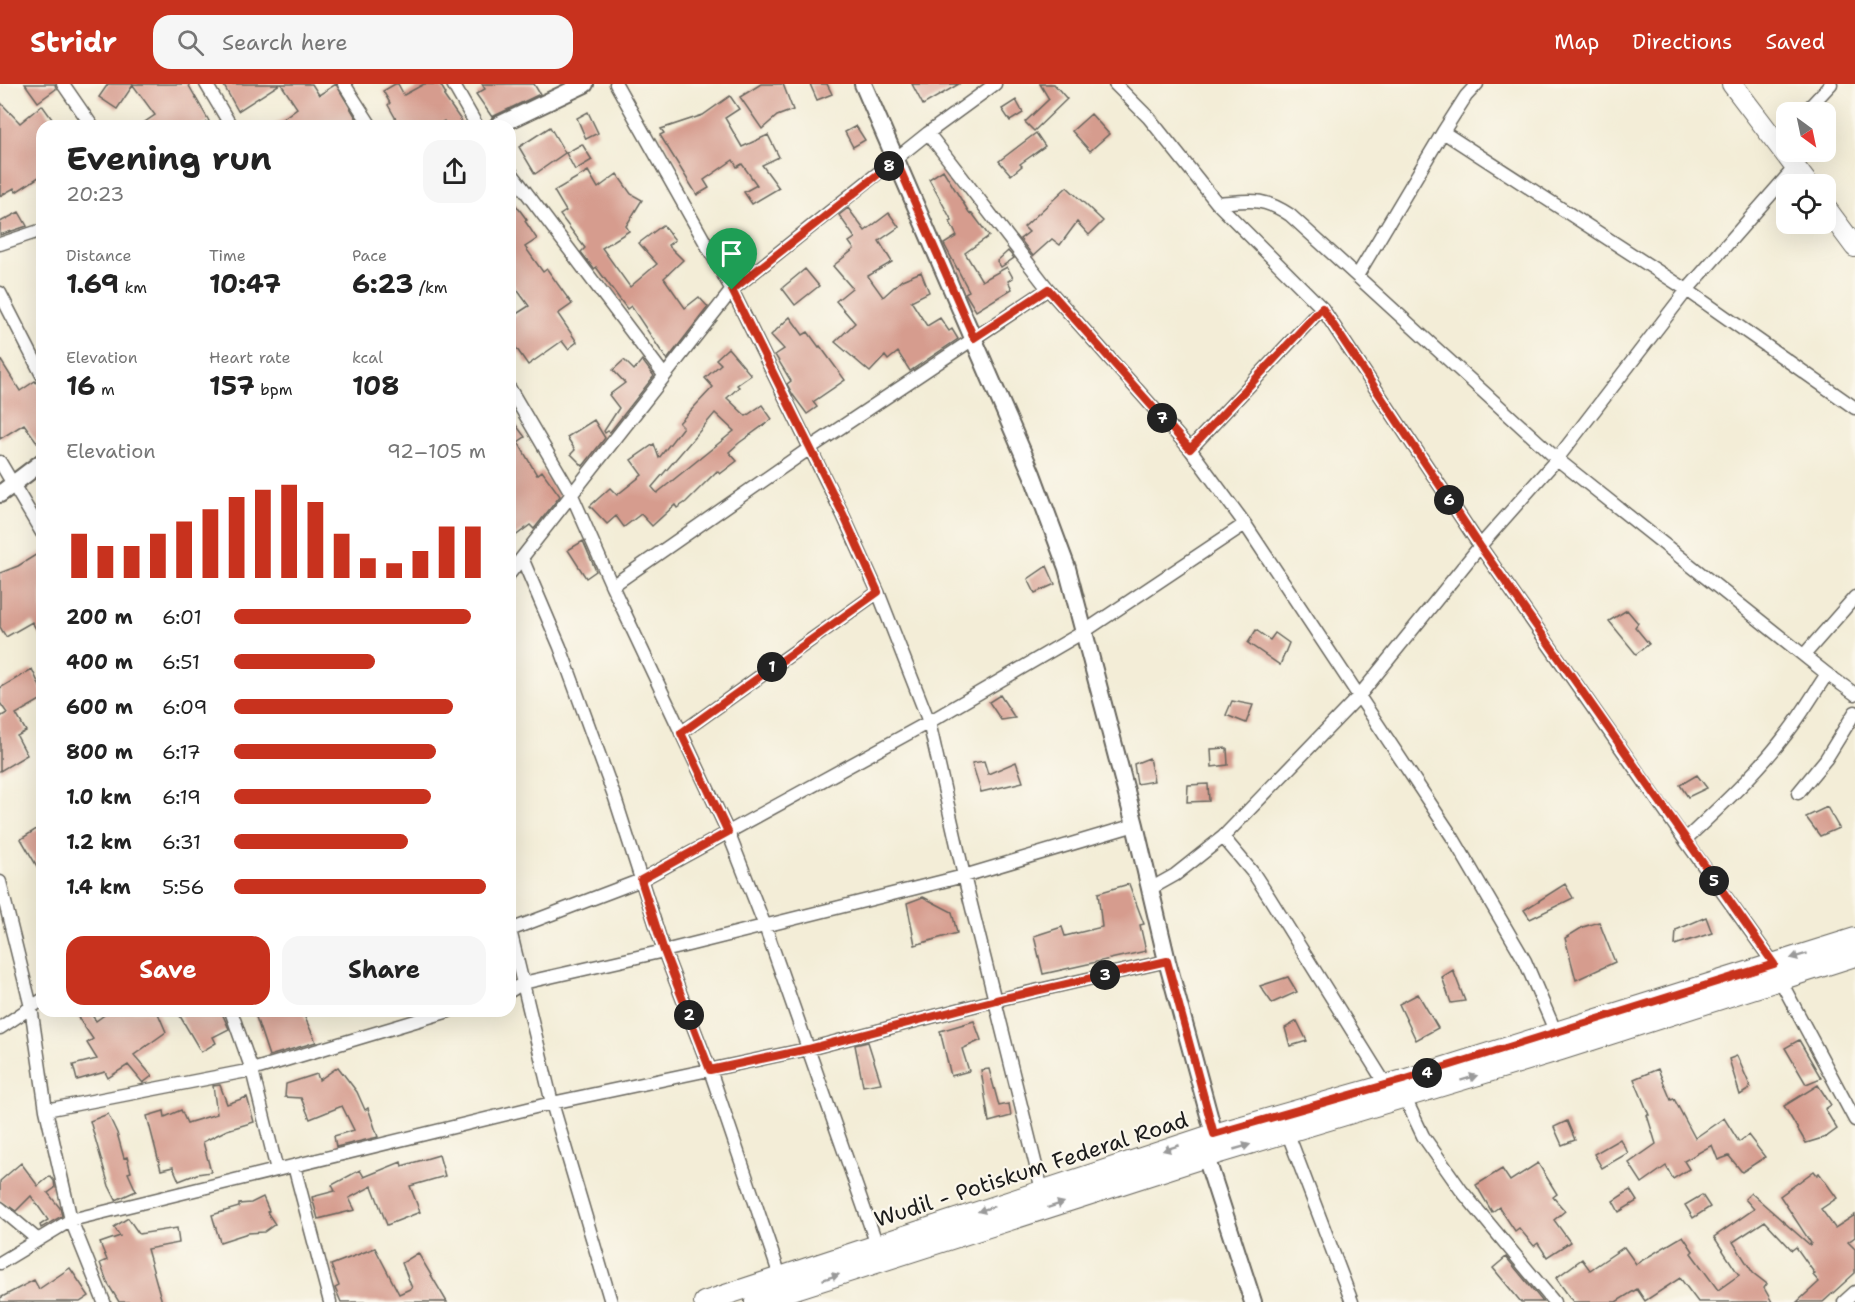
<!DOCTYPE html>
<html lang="en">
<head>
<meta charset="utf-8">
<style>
  body { margin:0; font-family:"Shantell Sans",sans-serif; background:#f6f6f6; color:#222; height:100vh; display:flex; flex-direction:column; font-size:22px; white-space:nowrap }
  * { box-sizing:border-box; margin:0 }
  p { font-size:20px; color:#767676 }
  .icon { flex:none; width:33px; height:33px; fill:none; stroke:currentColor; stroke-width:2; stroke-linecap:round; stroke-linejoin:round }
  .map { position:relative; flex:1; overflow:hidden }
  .panel { position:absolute; left:36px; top:36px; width:480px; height:897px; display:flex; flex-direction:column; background:#fff; border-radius:18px; box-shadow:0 6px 24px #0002 }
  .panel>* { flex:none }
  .needle { width:39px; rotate:147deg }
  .tools { position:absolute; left:1776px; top:18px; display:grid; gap:12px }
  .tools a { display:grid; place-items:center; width:60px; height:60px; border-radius:12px; background:#fff; box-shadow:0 6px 24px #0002; font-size:30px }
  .pin { position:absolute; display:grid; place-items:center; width:51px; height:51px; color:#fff; margin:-62px -26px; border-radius:50% 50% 50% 0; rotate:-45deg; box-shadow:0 0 6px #0007 }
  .pin .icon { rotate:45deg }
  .km { position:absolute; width:30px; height:30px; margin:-15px; border-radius:50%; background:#222; color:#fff; font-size:16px; line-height:30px; text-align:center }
  .round { display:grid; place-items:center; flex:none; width:63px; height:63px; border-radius:18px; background:#f6f6f6 }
  .summary { display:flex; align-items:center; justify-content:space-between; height:102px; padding:0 30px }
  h1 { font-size:33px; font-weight:700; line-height:45px }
  .stats { display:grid; grid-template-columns:repeat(3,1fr); gap:9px; height:102px; padding:6px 30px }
  .stats div { display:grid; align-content:center }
  .stats b { font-size:26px; font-weight:700 }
  .stats small { font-size:16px; font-weight:400 }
  .stats p { font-size:16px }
  .chart { height:168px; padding:12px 30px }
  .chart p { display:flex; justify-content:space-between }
  .chart svg { width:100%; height:108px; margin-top:6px; stroke:#c8321e; stroke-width:6 }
  .primary-button { display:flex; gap:12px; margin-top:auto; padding:12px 30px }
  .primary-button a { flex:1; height:69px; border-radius:18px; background:#c8321e; color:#fff; font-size:24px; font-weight:700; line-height:69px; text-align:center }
  .primary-button a+a { background:#f6f6f6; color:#222 }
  ul { padding:0 30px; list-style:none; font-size:20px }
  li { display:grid; grid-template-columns:96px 72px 1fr; align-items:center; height:45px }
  li i { height:15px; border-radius:8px; background:#c8321e }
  header { display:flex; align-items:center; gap:36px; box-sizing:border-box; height:84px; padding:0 30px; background:#c8321e; color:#fff }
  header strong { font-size:28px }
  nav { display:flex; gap:33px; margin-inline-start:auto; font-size:21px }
  .search { width:420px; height:54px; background:#f6f6f6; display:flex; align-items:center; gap:15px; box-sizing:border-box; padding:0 21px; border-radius:18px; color:#767676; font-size:22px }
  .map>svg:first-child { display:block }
  .building { fill:#d69c8e; fill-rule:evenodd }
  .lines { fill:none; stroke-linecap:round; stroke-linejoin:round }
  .minor-casing { stroke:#67655d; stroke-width:15 }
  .tertiary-casing { stroke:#67655d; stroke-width:20 }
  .primary-casing { stroke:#67655d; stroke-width:22 }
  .minor { stroke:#fff; stroke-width:12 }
  .tertiary { stroke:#fff; stroke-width:16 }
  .primary { stroke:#fff; stroke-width:20 }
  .oneway { fill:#999 }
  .route-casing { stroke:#fff; stroke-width:12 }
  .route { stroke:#c8321e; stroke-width:8 }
  .labels { text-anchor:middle; stroke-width:4.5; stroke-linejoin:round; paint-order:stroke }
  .street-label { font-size:22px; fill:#1c1c1c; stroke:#fbf7ec }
</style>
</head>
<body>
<header>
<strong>Stridr</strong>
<div class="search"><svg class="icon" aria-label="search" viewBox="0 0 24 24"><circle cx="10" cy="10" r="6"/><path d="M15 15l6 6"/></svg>Search here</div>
<nav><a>Map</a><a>Directions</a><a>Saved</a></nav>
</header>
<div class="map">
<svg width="1855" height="1218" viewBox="0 0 1855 1218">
  <rect width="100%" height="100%" fill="#fbf7ec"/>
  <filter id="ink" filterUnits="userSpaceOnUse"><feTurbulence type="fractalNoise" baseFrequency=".0167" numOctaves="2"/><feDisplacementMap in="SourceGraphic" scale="12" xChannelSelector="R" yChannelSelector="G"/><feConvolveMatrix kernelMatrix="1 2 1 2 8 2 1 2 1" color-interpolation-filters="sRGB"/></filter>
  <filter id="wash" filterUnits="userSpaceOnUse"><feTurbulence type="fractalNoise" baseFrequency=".008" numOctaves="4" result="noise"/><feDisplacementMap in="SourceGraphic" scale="24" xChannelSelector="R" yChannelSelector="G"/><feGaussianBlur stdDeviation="1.35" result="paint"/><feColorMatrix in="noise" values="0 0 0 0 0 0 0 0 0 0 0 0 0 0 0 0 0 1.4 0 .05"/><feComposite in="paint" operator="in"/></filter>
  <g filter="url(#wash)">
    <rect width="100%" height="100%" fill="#f3edd7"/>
    <g id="blocks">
      <path class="building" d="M25 0H55L56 5 38 18Z
        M108 0H188L209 37 201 42H139L155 31 133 1 117 25 99 13Z
        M223 0H280L238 27Z
        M281 0H312L319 11 336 0 361 42H273L297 24Z
        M395 0H398L404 11 424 0H440L446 10 444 12 465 42H447L444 37 436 42H400L388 21 390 19 383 7Z
        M482 0H534L540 10 492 33 476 10 485 5Z
        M761 0H783L793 26 777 32 762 45 740 13Z
        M810 0H827L832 10 817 16Z
        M912 0H959L923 21Z
        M1040 0H1054L1067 15 1034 47 1025 38 1049 15Z
        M730 12 739 25 725 34 742 63 768 51 779 73 762 81 779 104 752 120 744 108 757 101 742 80 737 83 733 76 704 96 709 104 697 111 660 51 664 49 661 45 703 31Z
        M1016 16 1023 29 1010 37 1002 25Z
        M0 18 20 39 42 21 57 42H42V91L16 108 14 104 0 112Z
        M588 28 598 49 586 55 577 34Z
        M1091 30 1109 50 1090 67 1072 47Z
        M856 42 865 56 853 63 845 48Z
        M550 43 565 69 535 90 519 63Z
        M1036 49 1045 62 1020 80 1022 82 1011 91 999 77Z
        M582 60 592 76 575 86 566 69Z
        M943 86 970 130 972 129 989 152 965 169 982 197 1007 183 1013 194 1008 197 1012 205 976 227 965 209 969 207 944 160 957 152 950 138 952 137 929 95Z
        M588 87 598 104 617 90 631 110 642 116 626 142 629 147 602 164 630 203 657 180 639 159 663 141 675 156 668 161 683 176 664 194 685 224 699 213 708 223 667 276 631 222 627 225 596 183 594 185 581 168 585 164 560 131 566 127 554 107Z
        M1067 103 1103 137 1089 151 1077 138 1060 161 1052 155 1033 172 1020 155 1029 148 1024 143Z
        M510 113 527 136 525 137 537 155 525 163 543 188 547 185 572 220 558 230 577 258 568 265 562 257 528 281 510 255V234L529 222 510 196Z
        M848 124 865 147 889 129 899 143 879 157 892 178 868 192 883 213 902 196 921 188 929 208 911 217 927 242 940 234 949 247 952 245 958 255 910 287 898 268 888 276 885 272 870 288 835 258 855 239 836 217 852 204 833 182 854 165 849 158 855 154 839 131Z
        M19 128 27 142 0 151V138Z
        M1008 167 1014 174 1001 183 997 177Z
        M805 185 819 202 795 221 782 204Z
        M790 233 803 251 808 248 819 263 820 262 845 296 813 318 817 323 807 330 793 311 787 300 791 297 775 271 784 265 771 251Z
        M728 264 751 291 737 301 739 303 727 314 746 332 762 321 772 335 739 359 729 368 737 377 720 390 717 387 686 418 677 424 675 421 652 442 641 430 624 443 616 432 607 440 590 422 610 404 617 411 642 391 631 376 654 360 659 374 683 343 679 339 713 303 705 294 721 280 716 275ZM715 329 734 347 657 409 652 403Z
        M0 275 20 307 35 297 42 307V365L24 340 0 355Z
        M624 276 634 286 642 276 654 292 610 348 608 347 605 349 604 347 619 324 609 311 625 299 613 286Z
        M510 333 525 353 518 358 537 391 542 387 560 412 534 445 530 441 510 456Z
        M594 336 605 354 583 382 571 370 575 366 567 353Z
        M583 457 596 487 586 494 568 466Z
        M42 467V555L32 538 6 553 0 543V489L18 482Z
        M1047 482 1055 500 1035 509 1028 495Z
        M1627 526 1638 539 1635 543 1649 560 1636 570 1609 537Z
        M1256 546 1270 556 1275 549 1289 559 1280 581 1248 559Z
        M32 585 42 607V615L16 630 26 647 17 652 27 671 0 687V633L7 629 0 619V604Z
        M1000 611 1015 634 1001 636 989 618Z
        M1232 617 1253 621 1246 639 1226 631Z
        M1227 664 1228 681 1212 683 1211 665Z
        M1149 674 1154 697 1137 700 1134 680Z
        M984 677 988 690 1016 678 1023 698 981 708 972 679Z
        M1697 691 1707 704 1688 713 1680 701Z
        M1208 700 1209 717 1187 718 1188 701Z
        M1827 723 1839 744 1820 752 1806 733Z
        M38 744 42 751V791L21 755Z
        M1129 800 1144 840 1140 841 1146 867 1043 890 1034 852 1062 843 1065 852 1102 843 1098 809Z
        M1565 800 1573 814 1530 835 1524 826Z
        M923 813 952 828 957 849 915 861 907 819Z
        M1706 833 1712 849 1675 861 1676 846Z
        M1599 838 1615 878 1576 896 1565 854 1583 843Z
        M1453 886 1465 917 1451 919 1442 893Z
        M1288 893 1297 908 1272 919 1260 902Z
        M1418 910 1438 944 1416 956 1399 920Z
        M85 927H89L96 937 110 927H157L166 948 134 971 152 992 143 999 128 981 108 994 105 988 77 996 73 981 97 975 87 959 93 955 77 932Z
        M177 927H221L229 945 213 953 216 959 201 968Z
        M254 927H302L316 958 269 972Z
        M974 937 981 956 962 965 969 987 951 992 940 947Z
        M1297 937 1307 957 1290 962 1285 944Z
        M1799 956 1821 994 1806 1000 1785 964Z
        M868 958 881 999 863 1002 855 961Z
        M1737 972 1751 1004 1740 1011 1729 975Z
        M338 983 357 1008 365 1026 368 1024 378 1053 336 1063 334 1052 354 1046 342 1022 310 1035 301 1014 285 1013 286 1000 317 990 319 996Z
        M989 985 999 1022 1009 1020 1011 1032 989 1038 981 986Z
        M1658 985 1671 1016 1674 1015 1695 1054 1724 1034 1739 1058 1748 1051 1765 1073 1742 1088 1729 1072 1718 1076 1712 1061 1684 1077 1689 1085 1673 1095 1666 1082 1642 1099 1629 1079 1656 1060 1647 1031H1649L1634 995Z
        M220 1001 227 1020 247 1013 254 1038 227 1046 203 1058 211 1088 197 1090 179 1097 173 1083 161 1086 147 1032 164 1027 165 1033 181 1026 187 1039 217 1030 213 1002Z
        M1818 1001 1831 1021 1825 1025 1837 1045 1826 1053 1806 1059 1784 1022Z
        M108 1030 117 1049 124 1074 127 1073 131 1088 128 1089 136 1107 116 1116 109 1102 90 1037Z
        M1567 1037 1575 1056 1562 1061 1554 1043Z
        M1620 1055 1628 1069 1602 1084 1594 1070Z
        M439 1071 445 1092 410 1102 420 1128 387 1141 372 1102 349 1114 355 1126 318 1135 312 1113 335 1107 332 1101 360 1086 364 1093 401 1078 402 1082Z
        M21 1079 38 1102 50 1092 54 1097 55 1104 48 1109 60 1124 62 1132 41 1144 40 1141 48 1136 31 1112 16 1127 0 1116V1097Z
        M1538 1079 1557 1110 1553 1113 1565 1127 1554 1136 1570 1158 1547 1173 1538 1159 1534 1162 1519 1144 1515 1147 1499 1123 1492 1128 1476 1101 1502 1085 1510 1097Z
        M1814 1087 1817 1091 1819 1089 1837 1114 1821 1125 1835 1144 1855 1131V1153L1848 1158 1855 1165V1189L1823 1218H1797L1819 1198 1813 1191 1815 1190 1796 1163 1792 1166 1765 1137 1733 1158 1753 1189 1767 1200 1764 1204 1772 1218H1698L1680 1194 1645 1217 1637 1205 1616 1218H1573L1556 1194 1582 1175 1590 1186 1624 1163 1636 1180 1683 1152 1693 1167 1691 1169 1718 1206 1739 1191 1714 1153 1754 1125 1745 1115 1751 1109 1810 1161 1811 1159 1780 1112Z
        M1630 1106 1637 1117 1619 1128 1613 1117Z
        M1702 1111 1710 1123 1693 1134 1685 1121Z
        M263 1113 269 1127 267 1128 275 1140 264 1148 248 1149 220 1158 212 1131 239 1123V1120L251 1119Z
        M128 1134 139 1150 177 1144 179 1159 147 1165 162 1218H119L108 1200 100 1179 107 1176 100 1159 120 1152 114 1143Z
        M375 1164 399 1210 412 1204 402 1179 418 1169 447 1218H341L335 1204 339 1202 331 1181Z
        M1506 1173 1543 1218H1521L1493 1184Z
        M70 1184 89 1212 80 1218H0V1214L34 1196 39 1205Z"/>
    </g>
  </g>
  <g filter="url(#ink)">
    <use href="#blocks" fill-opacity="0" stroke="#67655d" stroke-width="1.5"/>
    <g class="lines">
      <defs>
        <path id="minor" d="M63 0 92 42
          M206 0 231 42
          M344 0 371 42
          M453 0 477 42
          M616 0 732 206 843 431 878 508 929 638 964 792 1042 1106
          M1115 0 1149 34 1217 119 1322 224 1480 462 1685 756 1774 880
          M1805 28 1831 0
          M1443 48 1687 206 1855 324
          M928 49 1048 205 1190 365 1245 440 1453 754 1525 877 1556 949
          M510 87 664 291
          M1217 119C1249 117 1262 112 1290 131L1557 375 1827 590 1855 610
          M0 160 42 146
          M1357 192 1443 48 1466 12 1477 0
          M0 209 42 291
          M510 305 571 409 612 502 728 748 765 842 877 1161
          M1190 365 1322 224
          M0 378 42 449
          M522 474 560 563 615 714 664 867 710 986 780 1192
          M510 489 732 206 928 49 995 0
          M612 502 810 364 1048 205
          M1804 571 1855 513
          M681 649 878 508
          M1798 709 1826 675 1855 628
          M1223 753 1254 790 1269 813 1386 1001
          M1685 756C1721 722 1758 688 1788 648 1802 630 1814 609 1827 590
          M0 798 31 923 46 1026 71 1136 104 1218
          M1150 805 1175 791 1223 753 1359 612 1480 462 1557 375 1687 206 1795 83
          M510 846 641 796 929 638 1085 547 1245 440
          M510 846 552 1019 611 1218
          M1780 896 1855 1036
          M510 907 523 899 664 867 964 792 1135 741
          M231 927 252 986 277 1086
          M0 944 42 916
          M1405 1014 1423 1052 1461 1106 1554 1218
          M46 1026 252 986 449 927
          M1288 1050 1352 1218
          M294 1082 330 1218
          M0 1124 38 1156
          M0 1179 71 1136 552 1019 808 965 996 916 1167 877
          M1844 1218 1855 1208"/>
        <path id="tertiary" d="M863 0 1032 390 1067 484 1135 741 1167 877 1214 1050 1206 1073 1253 1218
          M497 42 585 0
          M0 410 42 378"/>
        <path id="primary" d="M1732 0 1808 100
          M1826 124 1855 163
          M704 1218 1214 1050 1403 996 1855 854
          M755 1218 1206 1073 1561 966 1855 872"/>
      </defs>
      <use href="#minor" class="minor-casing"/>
      <use href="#tertiary" class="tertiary-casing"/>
      <use href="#primary" class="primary-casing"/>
      <use href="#minor" class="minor"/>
      <use href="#tertiary" class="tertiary"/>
      <use href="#primary" class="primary"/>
    </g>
    <defs><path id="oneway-solid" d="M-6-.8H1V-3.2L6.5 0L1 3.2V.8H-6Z" transform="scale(1.5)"/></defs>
    <g class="oneway">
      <use href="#oneway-solid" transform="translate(1799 872) rotate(163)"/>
      <use href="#oneway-solid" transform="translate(1469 994) rotate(-17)"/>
      <use href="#oneway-solid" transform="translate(1242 1063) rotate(-16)"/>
      <use href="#oneway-solid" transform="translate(1171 1064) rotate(162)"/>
      <use href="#oneway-solid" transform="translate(1056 1121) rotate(-18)"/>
      <use href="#oneway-solid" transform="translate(986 1125) rotate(162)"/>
      <use href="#oneway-solid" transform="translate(831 1193) rotate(-18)"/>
    </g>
  </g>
  <g class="lines" filter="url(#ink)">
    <defs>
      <path id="route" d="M896 76 974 254 1048 205 1190 365 1322 224 1480 462 1774 880 1403 996 1214 1050 1167 877 996 916 808 965 710 986 664 867 641 796 728 748 681 649 878 508 843 430 732 206Z"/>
    </defs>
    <use href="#route" class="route-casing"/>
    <use href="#route" class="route"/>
  </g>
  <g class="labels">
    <g class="street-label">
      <text transform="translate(1031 1085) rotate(-18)" y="8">Wudil - Potiskum Federal Road</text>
    </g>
  </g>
</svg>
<div class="tools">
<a><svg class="needle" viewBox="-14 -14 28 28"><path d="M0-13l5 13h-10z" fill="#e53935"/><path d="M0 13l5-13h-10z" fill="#767676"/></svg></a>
<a><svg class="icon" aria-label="locate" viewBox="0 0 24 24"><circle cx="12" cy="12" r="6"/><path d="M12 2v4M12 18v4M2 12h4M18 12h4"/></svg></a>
</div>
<div class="pin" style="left:732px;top:206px;background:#1e9e55"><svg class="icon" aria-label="arrive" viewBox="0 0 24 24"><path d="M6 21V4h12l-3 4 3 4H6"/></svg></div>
<b class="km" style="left:772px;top:583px">1</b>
<b class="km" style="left:689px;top:931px">2</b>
<b class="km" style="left:1105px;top:891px">3</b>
<b class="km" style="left:1427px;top:989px">4</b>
<b class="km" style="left:1714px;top:797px">5</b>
<b class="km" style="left:1449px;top:416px">6</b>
<b class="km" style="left:1162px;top:334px">7</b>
<b class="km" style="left:889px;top:82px">8</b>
<section class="panel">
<div class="summary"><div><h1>Evening run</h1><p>20:23</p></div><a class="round"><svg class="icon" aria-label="share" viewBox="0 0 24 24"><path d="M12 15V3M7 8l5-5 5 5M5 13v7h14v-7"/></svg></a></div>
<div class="stats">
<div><p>Distance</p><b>1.69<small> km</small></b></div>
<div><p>Time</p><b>10:47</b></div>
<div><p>Pace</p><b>6:23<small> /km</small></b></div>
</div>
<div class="stats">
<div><p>Elevation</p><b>16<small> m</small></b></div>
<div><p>Heart rate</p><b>157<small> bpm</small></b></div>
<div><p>kcal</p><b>108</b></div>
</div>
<div class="chart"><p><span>Elevation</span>92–105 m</p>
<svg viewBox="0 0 160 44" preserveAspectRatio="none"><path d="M5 44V26M15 44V31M25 44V31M35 44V26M45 44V21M55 44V16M65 44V11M75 44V8M85 44V6M95 44V13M105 44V26M115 44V36M125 44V38M135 44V33M145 44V23M155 44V23"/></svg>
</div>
<ul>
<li><b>200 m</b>6:01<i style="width:94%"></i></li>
<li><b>400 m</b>6:51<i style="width:56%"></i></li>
<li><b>600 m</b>6:09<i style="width:87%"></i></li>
<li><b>800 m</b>6:17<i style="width:80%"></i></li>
<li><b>1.0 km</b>6:19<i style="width:78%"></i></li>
<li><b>1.2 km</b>6:31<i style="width:69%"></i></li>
<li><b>1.4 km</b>5:56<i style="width:100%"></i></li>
</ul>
<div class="primary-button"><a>Save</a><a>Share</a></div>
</section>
</div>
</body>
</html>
